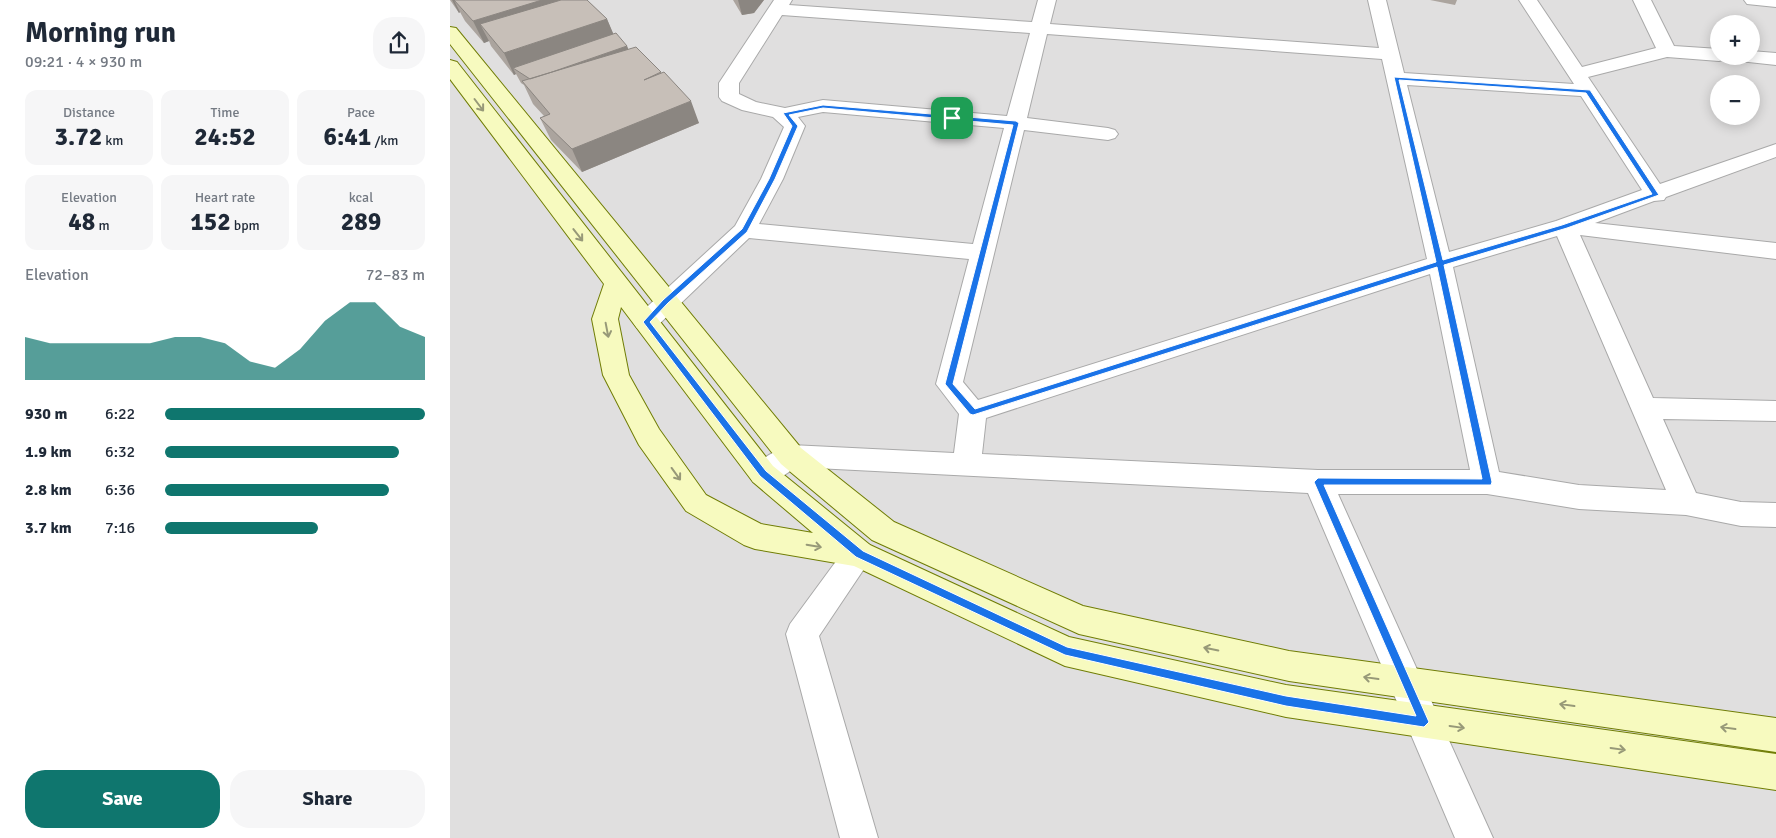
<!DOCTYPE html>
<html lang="en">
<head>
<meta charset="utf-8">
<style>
  body { margin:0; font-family:Signika,sans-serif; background:#f6f6f7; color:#1f2937; height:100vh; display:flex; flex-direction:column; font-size:19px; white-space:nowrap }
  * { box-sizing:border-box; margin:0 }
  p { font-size:16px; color:#747a83 }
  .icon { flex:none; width:28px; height:28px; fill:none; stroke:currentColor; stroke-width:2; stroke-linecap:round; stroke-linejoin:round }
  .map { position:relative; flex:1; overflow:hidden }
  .panel { display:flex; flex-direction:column; background:#fff; width:450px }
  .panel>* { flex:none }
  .buttons { position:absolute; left:1260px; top:15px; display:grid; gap:10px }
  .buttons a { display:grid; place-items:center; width:50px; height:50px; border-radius:50%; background:#fff; box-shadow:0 2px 12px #0003; font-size:25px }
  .pin { position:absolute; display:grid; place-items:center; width:42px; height:42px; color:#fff; margin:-21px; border-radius:10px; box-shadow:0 2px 8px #0006 }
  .round { display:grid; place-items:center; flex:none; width:52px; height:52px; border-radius:20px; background:#f6f6f7 }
  .head { display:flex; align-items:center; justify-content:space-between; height:85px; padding:0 25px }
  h1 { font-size:28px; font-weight:800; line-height:38px }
  .figures { display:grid; grid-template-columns:repeat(3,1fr); gap:8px; height:85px; padding:5px 25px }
  .figures div { display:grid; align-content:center; border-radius:12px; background:#f6f6f7; text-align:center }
  .figures b { font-size:25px; font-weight:800 }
  .figures small { font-size:14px; font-weight:400 }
  .figures p { font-size:14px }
  .chart { height:140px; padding:10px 25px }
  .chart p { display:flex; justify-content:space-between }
  .chart svg { width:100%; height:90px; margin-top:5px; fill:#0f766e; opacity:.7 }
  .action { display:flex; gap:10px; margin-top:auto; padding:10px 25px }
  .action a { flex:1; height:58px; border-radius:20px; background:#0f766e; color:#fff; font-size:20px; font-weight:800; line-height:58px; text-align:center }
  .action a+a { background:#f6f6f7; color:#1f2937 }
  ul { padding:0 25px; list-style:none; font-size:16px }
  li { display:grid; grid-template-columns:80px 60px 1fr; align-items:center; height:38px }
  li i { height:12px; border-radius:6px; background:#0f766e }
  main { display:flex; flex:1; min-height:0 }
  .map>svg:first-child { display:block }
  .residential { fill:#e0dfdf; fill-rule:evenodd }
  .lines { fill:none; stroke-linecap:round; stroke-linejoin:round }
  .minor-casing { stroke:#a9a9a9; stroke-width:2 }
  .secondary-casing { stroke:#707d05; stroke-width:2 }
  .minor { fill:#fff; fill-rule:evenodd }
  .secondary { fill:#f7fabf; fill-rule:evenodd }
  .wall { fill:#aba49e }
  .shaded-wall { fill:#8b8681 }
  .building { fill:#c7bfb8; stroke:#8b8681 }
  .oneway { stroke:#979978 }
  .route { fill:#1a73e8; stroke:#fff; fill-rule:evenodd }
</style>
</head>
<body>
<main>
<section class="panel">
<div class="head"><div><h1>Morning run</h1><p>09:21 · 4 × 930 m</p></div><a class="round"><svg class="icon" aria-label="share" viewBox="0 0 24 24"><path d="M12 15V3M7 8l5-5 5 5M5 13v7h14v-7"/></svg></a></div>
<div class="figures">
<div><p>Distance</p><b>3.72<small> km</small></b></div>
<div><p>Time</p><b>24:52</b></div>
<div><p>Pace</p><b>6:41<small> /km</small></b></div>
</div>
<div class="figures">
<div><p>Elevation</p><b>48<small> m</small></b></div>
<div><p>Heart rate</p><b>152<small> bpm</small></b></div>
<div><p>kcal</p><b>289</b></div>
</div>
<div class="chart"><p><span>Elevation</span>72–83 m</p>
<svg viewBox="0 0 160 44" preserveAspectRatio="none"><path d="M0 44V23L10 26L20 26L30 26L40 26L50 26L60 23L70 23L80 26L90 35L100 38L110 29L120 15L130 6L140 6L150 18L160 23V44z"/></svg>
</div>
<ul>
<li><b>930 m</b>6:22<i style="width:100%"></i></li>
<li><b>1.9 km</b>6:32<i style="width:90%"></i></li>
<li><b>2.8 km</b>6:36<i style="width:86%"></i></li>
<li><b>3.7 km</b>7:16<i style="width:59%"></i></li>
</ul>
<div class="action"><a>Save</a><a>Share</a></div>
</section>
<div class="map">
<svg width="1326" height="838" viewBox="0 0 1326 838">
  <rect width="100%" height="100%" fill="#f2efe9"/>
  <path class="residential" d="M0 0H1326V838H0ZM1269 24H1301V56H1269ZM1269 84H1301V116H1269Z"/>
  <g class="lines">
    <defs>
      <path id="minor" d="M324 0H342L339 5 582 22 588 0H606L600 24 929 48 918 0H936L954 73 1124 84 1069 0H1087L1132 67 1206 48 1183 0H1201L1224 46 1269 49V56H1277L1276 59 1269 61 1217 57 1138 77 1210 184 1326 144V157L1216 197 1214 200 1204 201 1145 223 1326 243V259L1130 235 1203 398 1326 401V421L1213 419 1246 493 1291 502 1326 503V527L1291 526 1236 515 1129 509 1037 494H888L1043 838H1005L858 493 346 467C331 477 320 488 303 482L299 474C306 460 326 450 341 445L504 453 509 414 486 384 519 259 299 238 205 328 196 331 187 328 183 322 187 316 285 226 311 179 334 127 323 117 292 110 272 101 269 97V83ZM332 15 580 33 557 116 373 100 335 108 306 102 289 94V83ZM597 34 932 59 977 259 528 400 513 382 574 130 658 140 665 138 668 134 665 130 658 128 577 118ZM957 85 1131 96 1192 190 1106 221 999 252ZM373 112 554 128 523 244 309 224 333 179 355 126 348 117ZM1107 236 1216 490 1129 485 1049 472 1003 267ZM980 274 1020 470H868L532 454 536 418Z
        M1294 0H1326V7L1297 4Z
        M1301 51 1326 53V65L1280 60 1278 56H1301Z
        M409 541 420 545 424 554 369 636 428 838H390L336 634 340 624 398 545Z"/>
      <path id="secondary" d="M0 27 6 28 351 448 444 522 633 606 839 651 1326 718V752L839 681 629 634 422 540 331 464 0 44Z
        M0 60 7 62 323 466 420 545 619 637 836 685 1326 754V790L836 717 615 666 404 566 305 549 294 545 236 511 189 445 153 375 142 319 154 284 0 79ZM171 307 303 482 363 533 311 524 256 495 209 429 179 375 168 319Z"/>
    </defs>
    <use href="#minor" class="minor-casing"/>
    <use href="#secondary" class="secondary-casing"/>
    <use href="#minor" class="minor"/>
    <use href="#secondary" class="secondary"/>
  </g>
  <path class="wall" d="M0 0H137L157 19 163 34 177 46 178 49 212 73 249 123 132 172 101 140 90 118 94 116 83 104 74 85 71 83 66 74 64 75 41 46 39 41 34 43 15 21 10 12 9 13Z
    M283 0H314L304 13 292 15Z
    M980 0H1007L1005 5Z"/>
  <path class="shaded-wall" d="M2 0H4L10 12 9 13Z
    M92 0H133L30 24 39 41 34 43 23 21Z
    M288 0H314L304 13 292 15Z
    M157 19 166 40 63 68 66 74 64 75 54 53Z
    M177 46 183 61 81 80Z
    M241 101 249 123 132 172 122 149Z"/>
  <path class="building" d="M4 0H92L23 21Z
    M111 0H137L157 19 54 53 30 24Z
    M166 33 177 46 102 72 80 79 63 68Z
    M186 47 211 72 194 80 214 72 241 101 122 149 90 118 100 114 72 81Z"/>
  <defs><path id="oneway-shaft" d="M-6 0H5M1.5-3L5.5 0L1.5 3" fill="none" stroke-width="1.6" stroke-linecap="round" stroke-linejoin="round" transform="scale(1.25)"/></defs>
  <g class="oneway">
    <use href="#oneway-shaft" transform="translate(29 105) rotate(53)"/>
    <use href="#oneway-shaft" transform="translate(128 235) rotate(52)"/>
    <use href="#oneway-shaft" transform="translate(157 330) rotate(79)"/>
    <use href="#oneway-shaft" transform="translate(226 474) rotate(54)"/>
    <use href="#oneway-shaft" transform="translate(364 546) rotate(10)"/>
    <use href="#oneway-shaft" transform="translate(761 649) rotate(-168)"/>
    <use href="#oneway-shaft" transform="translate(921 678) rotate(-172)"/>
    <use href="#oneway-shaft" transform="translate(1117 705) rotate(-172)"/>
    <use href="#oneway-shaft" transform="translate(1007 727) rotate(8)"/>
    <use href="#oneway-shaft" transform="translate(1278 728) rotate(-172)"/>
    <use href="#oneway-shaft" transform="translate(1168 749) rotate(8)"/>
  </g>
  <path class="route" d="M944 77 1140 90 1209 195 1117 228 994 265 1042 482 1041 485H874L979 722 974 727 836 706 615 655 406 557 310 476 193 322 213 300 292 229 319 179 342 126 333 113 373 105 566 121 569 123 503 384 525 409 986 262ZM949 80 1136 93 1202 194 1112 225 993 260ZM373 108 563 125 495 384 520 414 523 415 987 267 1032 479 868 478 864 482 966 716 836 696 617 647 413 551 316 471 200 322 218 303 297 232 325 179 348 126 339 115Z"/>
</svg>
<div class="buttons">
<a>+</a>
<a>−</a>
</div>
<div class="pin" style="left:502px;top:118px;background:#1e9e55"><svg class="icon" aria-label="arrive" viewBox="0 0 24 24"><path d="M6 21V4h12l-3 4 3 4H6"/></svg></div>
</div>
</main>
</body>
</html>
